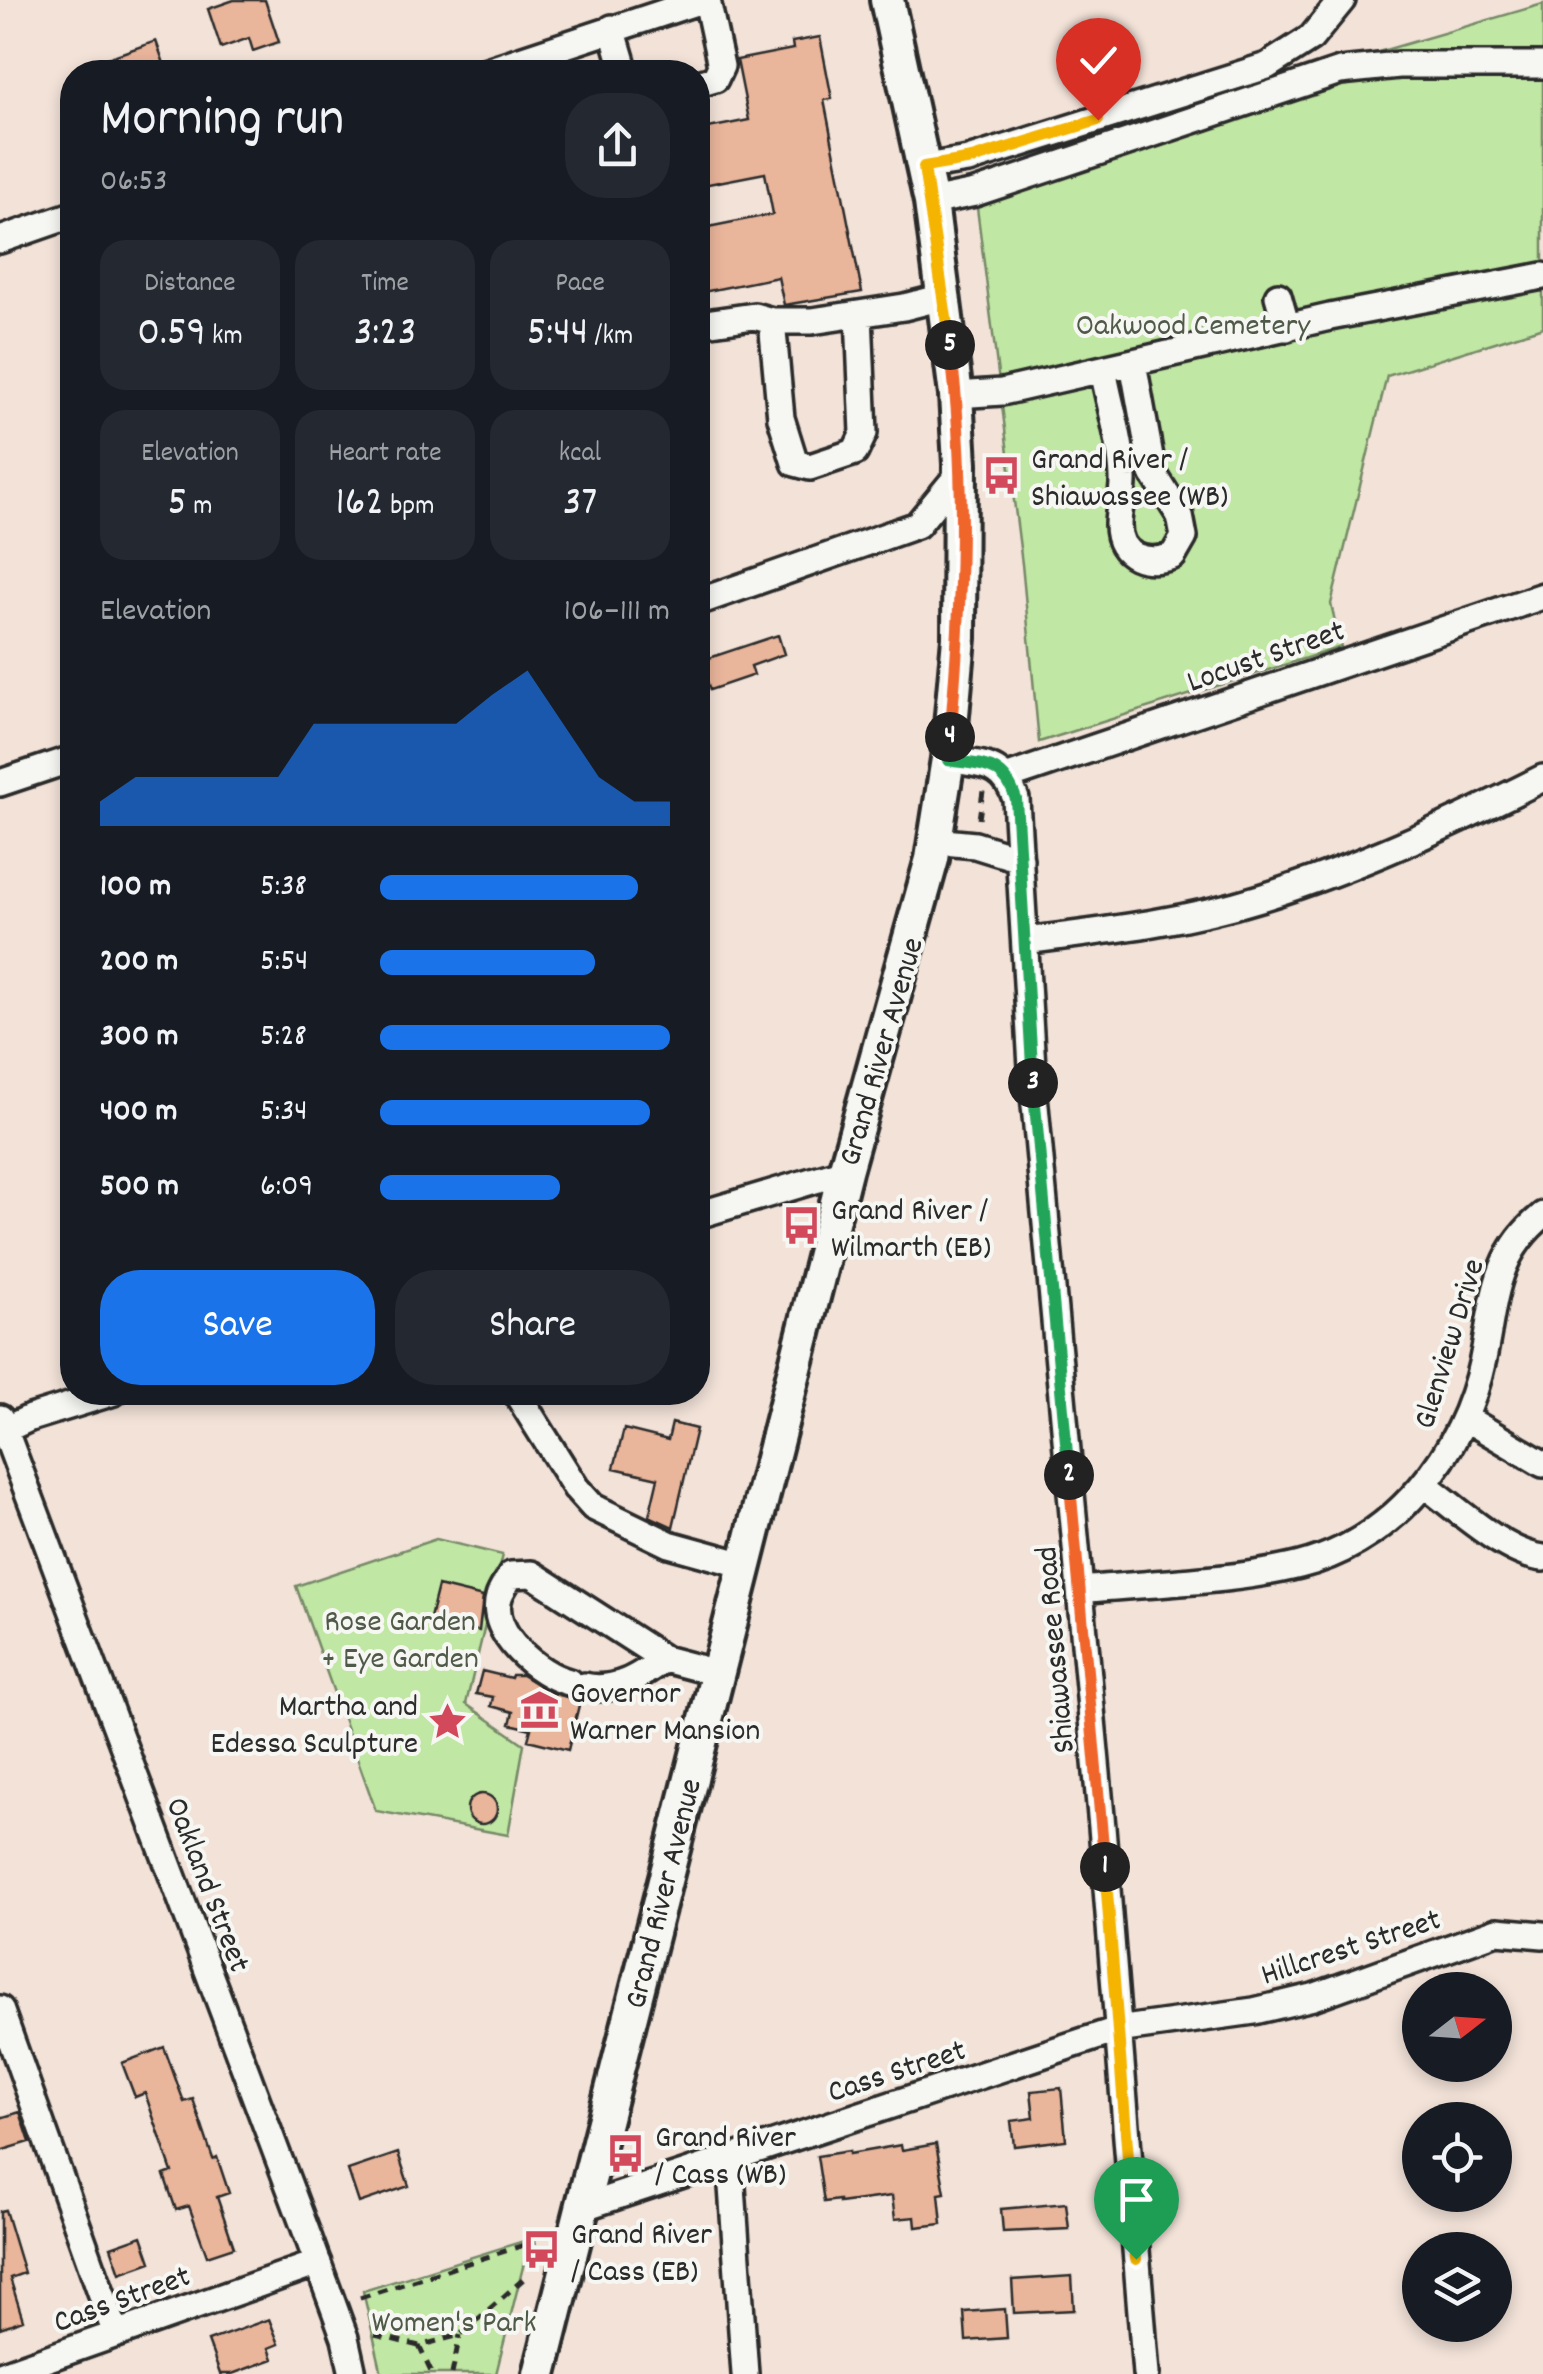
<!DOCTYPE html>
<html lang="en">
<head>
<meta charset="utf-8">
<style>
  body { margin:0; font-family:Dekko,sans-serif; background:#242831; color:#f1f3f6; height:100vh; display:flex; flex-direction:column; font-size:38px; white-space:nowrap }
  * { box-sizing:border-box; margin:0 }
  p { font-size:32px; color:#9ea1a6 }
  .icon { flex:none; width:55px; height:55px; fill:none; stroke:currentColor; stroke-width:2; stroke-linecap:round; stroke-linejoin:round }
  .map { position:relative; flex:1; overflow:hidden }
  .sheet { position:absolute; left:60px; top:60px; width:650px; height:1345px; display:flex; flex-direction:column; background:#171b24; border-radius:40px; box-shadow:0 5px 15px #0003 }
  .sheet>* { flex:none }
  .needle { width:65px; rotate:73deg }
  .buttons { position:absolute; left:1402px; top:1972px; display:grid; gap:20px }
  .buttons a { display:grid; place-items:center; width:110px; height:110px; border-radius:50%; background:#171b24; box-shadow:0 5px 15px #0003; font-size:50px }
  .pin { position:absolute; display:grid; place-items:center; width:85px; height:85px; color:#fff; margin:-102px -42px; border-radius:50% 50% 50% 0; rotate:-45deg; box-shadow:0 0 10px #0007 }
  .pin .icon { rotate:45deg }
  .km { position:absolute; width:50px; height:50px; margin:-25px; border-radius:50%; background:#222; color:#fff; font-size:28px; line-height:50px; text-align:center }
  .round { display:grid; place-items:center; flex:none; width:105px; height:105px; border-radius:40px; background:#242831 }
  .overview { display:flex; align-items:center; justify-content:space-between; height:170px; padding:0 40px }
  h1 { font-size:55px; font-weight:600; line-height:75px }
  .metrics { display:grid; grid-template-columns:repeat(3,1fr); gap:15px; height:170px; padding:10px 40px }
  .metrics div { display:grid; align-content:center; border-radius:25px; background:#242831; text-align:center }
  .metrics b { font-size:42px; font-weight:600 }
  .metrics small { font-size:28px; font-weight:400 }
  .metrics p { font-size:28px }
  .chart { height:280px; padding:20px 40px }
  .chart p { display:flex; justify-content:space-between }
  .chart svg { width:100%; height:180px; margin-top:10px; fill:#1a73e8; opacity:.7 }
  .action { display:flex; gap:20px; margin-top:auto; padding:20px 40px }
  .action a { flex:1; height:115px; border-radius:40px; background:#1a73e8; color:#fff; font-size:40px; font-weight:600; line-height:115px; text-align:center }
  .action a+a { background:#242831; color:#f1f3f6 }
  ul { padding:0 40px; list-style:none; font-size:32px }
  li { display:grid; grid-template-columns:160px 120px 1fr; align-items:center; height:75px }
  li i { height:25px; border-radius:12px; background:#1a73e8 }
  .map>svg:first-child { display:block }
  .green { fill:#c0e7a3; stroke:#768967; stroke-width:2.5 }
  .building { fill:#e9b59b; stroke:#2b2b2b; stroke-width:2.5 }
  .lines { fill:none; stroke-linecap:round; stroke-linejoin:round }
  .minor-casing { stroke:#2b2b2b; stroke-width:32 }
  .major-casing { stroke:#2b2b2b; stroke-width:40 }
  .path { stroke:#2b2b2b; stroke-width:5; stroke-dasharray:10 8; stroke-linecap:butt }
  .minor { stroke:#f6f6f2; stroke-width:25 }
  .major { stroke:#f6f6f2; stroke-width:32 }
  .split-1-casing { stroke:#fff; stroke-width:20 }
  .split-2-casing { stroke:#fff; stroke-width:20 }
  .split-3-casing { stroke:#fff; stroke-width:20 }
  .split-4-casing { stroke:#fff; stroke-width:20 }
  .split-5-casing { stroke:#fff; stroke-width:20 }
  .split-6-casing { stroke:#fff; stroke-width:20 }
  .split-1 { stroke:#f5b400; stroke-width:12 }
  .split-2 { stroke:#f0652b; stroke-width:12 }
  .split-3 { stroke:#22a559; stroke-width:12 }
  .split-4 { stroke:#22a559; stroke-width:12 }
  .split-5 { stroke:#f0652b; stroke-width:12 }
  .split-6 { stroke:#f5b400; stroke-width:12 }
  .labels { text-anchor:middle; stroke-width:8; stroke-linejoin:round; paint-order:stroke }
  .park-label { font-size:32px; fill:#505a49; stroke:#f6f6f2 }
  .poi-label { font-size:32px; fill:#2b2b2b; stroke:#f6f6f2; text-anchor:start }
  .street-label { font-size:32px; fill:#2b2b2b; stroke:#f6f6f2 }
</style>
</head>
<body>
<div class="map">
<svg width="1543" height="2374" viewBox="0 0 1543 2374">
  <rect width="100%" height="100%" fill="#f2e2d8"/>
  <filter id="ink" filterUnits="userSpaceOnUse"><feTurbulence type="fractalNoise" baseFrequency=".01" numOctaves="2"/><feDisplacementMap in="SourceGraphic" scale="20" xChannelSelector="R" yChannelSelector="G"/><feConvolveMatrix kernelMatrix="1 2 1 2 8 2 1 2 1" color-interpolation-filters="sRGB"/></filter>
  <g filter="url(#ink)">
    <path class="green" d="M1543 4V327L1387 376 1331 604 1341 647 1039 742 1022 564 974 184 1320 69Z
      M436 1539 502 1555 466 1704 524 1744 508 1835 376 1811 296 1586Z
      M530 2239 496 2374H382L363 2291Z"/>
    <path class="building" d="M234 0H265L279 42 253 51 249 38 221 48 208 9Z
      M820 37 832 99 824 100 862 292 784 305 778 277 698 293V229L773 214 765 173 698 186V130L749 120 737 60 793 49 792 42Z
      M156 41 167 72H76V69Z
      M778 635 784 654 751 666 754 675 710 690 700 661Z
      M672 1423 696 1429 673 1527 649 1516 658 1478 614 1468 624 1429 668 1440Z
      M438 1586 483 1597 479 1631 430 1618Z
      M482 1671 511 1678 512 1675H522L550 1692 580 1701 568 1750 528 1740 531 1729 510 1724 513 1712 491 1706 493 1697 476 1694Z
      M467 1809a15 15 0 1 1 30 0a15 15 0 1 1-30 0Z
      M164 2047 184 2102 193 2099 213 2159 217 2157 229 2193 217 2197 234 2247 207 2256 189 2206 176 2210 164 2175 172 2172 145 2093 135 2097 122 2063Z
      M1061 2088 1066 2140 1014 2146 1011 2121 1034 2118 1031 2091Z
      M20 2112 30 2142 0 2151V2118Z
      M936 2144 945 2193 939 2194 942 2224 916 2227 915 2217 895 2219 892 2196 839 2203V2200L824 2202 817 2156 849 2151V2154L901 2145 902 2150Z
      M398 2153 409 2186 359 2203 348 2170Z
      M1066 2203 1069 2229 1003 2232 1001 2209Z
      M5 2210 24 2273 10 2278 23 2320 0 2328V2211Z
      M142 2236 151 2262 120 2273 111 2247Z
      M1072 2276 1074 2310 1014 2313 1012 2280Z
      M1005 2309 1007 2338 966 2341 964 2312Z
      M269 2319 279 2344 269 2348 273 2359 232 2374H220L208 2341Z"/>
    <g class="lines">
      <defs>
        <path id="minor" d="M612 28 625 72
          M484 72 702 0
          M698 84 715 79 721 66 707 0
          M924 167 968 160 1267 66 1311 38 1342 0
          M931 202 975 193 1340 71 1399 65H1543
          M0 240 72 215
          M1278 296 1287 328
          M772 321 781 418 795 463 810 467 855 452 864 433 859 315
          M698 324 754 316 772 321H812L904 307 943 297
          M1103 369C1109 404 1122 442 1123 478 1124 493 1118 509 1118 525 1118 558 1147 565 1173 556L1184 537 1180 516 1153 473 1133 363
          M956 395 1002 392 1330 317 1543 276
          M698 602 917 525 959 474
          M948 759C983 766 1003 761 1016 799L1033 1084 1102 1827 1146 2374
          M1008 777 1543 596
          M0 783 72 759
          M934 841 975 845 1020 859
          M1025 941C1104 931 1183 922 1260 898 1357 868 1452 824 1543 778
          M698 1215 845 1171
          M516 1392 576 1488 593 1507 669 1544 745 1565
          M0 1418 309 2239 345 2338 353 2374
          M1465 1418 1543 1464
          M0 1432 30 1418 114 1392
          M1425 1485C1456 1508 1505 1554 1543 1558
          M1080 1590C1149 1583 1233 1582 1300 1565 1397 1540 1463 1453 1483 1359 1495 1302 1493 1255 1543 1215
          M569 1682C539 1675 488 1633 499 1597 501 1590 507 1582 511 1575L532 1574 664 1659 717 1673
          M584 1686C615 1693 639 1677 664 1659
          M0 2009 116 2334
          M730 2158 745 2374
          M581 2208 1117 2030 1254 2011 1313 1997 1497 1931 1543 1935
          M3 2374 318 2263"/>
        <path id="major" d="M540 2374 845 1171 932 859 948 759 959 638 960 464 956 395 931 202 887 0"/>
      </defs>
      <use href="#minor" class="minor-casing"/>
      <use href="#major" class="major-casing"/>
      <path class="path" d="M979 819 983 791
        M360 2298 536 2241
        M375 2335 419 2346 460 2335 528 2275
        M419 2346 432 2374
        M452 2374 460 2335"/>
      <use href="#minor" class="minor"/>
      <use href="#major" class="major"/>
    </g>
  </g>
  <g class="lines" filter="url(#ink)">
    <defs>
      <path id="split-1" d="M1105 1867 1136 2259"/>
      <path id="split-2" d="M1069 1475 1105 1867"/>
      <path id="split-3" d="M1033 1083 1069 1475"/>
      <path id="split-4" d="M950 737 948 760C983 766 1003 761 1016 799L1033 1083"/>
      <path id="split-5" d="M950 345C967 474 962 607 950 737"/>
      <path id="split-6" d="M950 345 924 167 972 159 1098 120"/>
    </defs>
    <use href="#split-1" class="split-1-casing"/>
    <use href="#split-2" class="split-2-casing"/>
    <use href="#split-3" class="split-3-casing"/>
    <use href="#split-4" class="split-4-casing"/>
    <use href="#split-5" class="split-5-casing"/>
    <use href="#split-6" class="split-6-casing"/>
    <use href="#split-1" class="split-1"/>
    <use href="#split-2" class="split-2"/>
    <use href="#split-3" class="split-3"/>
    <use href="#split-4" class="split-4"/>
    <use href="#split-5" class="split-5"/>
    <use href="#split-6" class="split-6"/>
  </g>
  <defs>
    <symbol id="bus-bare" viewBox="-9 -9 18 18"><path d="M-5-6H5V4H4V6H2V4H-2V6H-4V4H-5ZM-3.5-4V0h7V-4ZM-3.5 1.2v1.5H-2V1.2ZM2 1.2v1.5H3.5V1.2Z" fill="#d1495b" stroke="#f6f6f2" stroke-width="2.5" paint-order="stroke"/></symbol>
    <symbol id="museum-bare" viewBox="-9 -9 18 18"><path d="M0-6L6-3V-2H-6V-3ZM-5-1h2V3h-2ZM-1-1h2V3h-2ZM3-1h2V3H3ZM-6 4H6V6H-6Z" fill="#d1495b" stroke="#f6f6f2" stroke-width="2.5" paint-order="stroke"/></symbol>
    <symbol id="sight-bare" viewBox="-9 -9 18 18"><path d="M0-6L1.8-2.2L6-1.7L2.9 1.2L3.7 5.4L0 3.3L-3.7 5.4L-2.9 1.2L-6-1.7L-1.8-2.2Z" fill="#d1495b" stroke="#f6f6f2" stroke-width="2.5" paint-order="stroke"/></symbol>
  </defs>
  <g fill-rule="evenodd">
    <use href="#bus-bare" x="974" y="448" width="55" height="55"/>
    <use href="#bus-bare" x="774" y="1198" width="55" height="55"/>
    <use href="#museum-bare" x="512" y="1682" width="55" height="55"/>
    <use href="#sight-bare" x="420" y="1694" width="55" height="55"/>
    <use href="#bus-bare" x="598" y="2126" width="55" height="55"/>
    <use href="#bus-bare" x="514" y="2222" width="55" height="55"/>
  </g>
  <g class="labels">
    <g class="park-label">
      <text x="1193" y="334">Oakwood Cemetery</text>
      <text x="400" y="1630">Rose Garden<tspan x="400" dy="37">+ Eye Garden</tspan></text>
      <text x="454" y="2331">Women's Park</text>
    </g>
    <g class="poi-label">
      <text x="1031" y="468">Grand River /<tspan x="1031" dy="37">Shiawassee (WB)</tspan></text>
      <text x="831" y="1219">Grand River /<tspan x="831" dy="37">Wilmarth (EB)</tspan></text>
      <text x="570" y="1702">Governor<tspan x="570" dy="37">Warner Mansion</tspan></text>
      <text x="418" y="1715" text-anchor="end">Martha and<tspan x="418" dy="37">Edessa Sculpture</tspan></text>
      <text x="655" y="2146">Grand River<tspan x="655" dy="37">/ Cass (WB)</tspan></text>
      <text x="571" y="2243">Grand River<tspan x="571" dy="37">/ Cass (EB)</tspan></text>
    </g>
    <g class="street-label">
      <text transform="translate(1265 654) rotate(-19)" y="11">Locust Street</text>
      <text transform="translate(879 1051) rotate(-74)" y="11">Grand River Avenue</text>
      <text transform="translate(1447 1343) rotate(-73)" y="11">Glenview Drive</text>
      <text transform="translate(1053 1650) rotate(-95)" y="11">Shiawassee Road</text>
      <text transform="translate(210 1884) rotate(69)" y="11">Oakland Street</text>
      <text transform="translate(661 1893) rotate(-76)" y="11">Grand River Avenue</text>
      <text transform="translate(1350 1945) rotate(-18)" y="11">Hillcrest Street</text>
      <text transform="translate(896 2069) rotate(-18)" y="11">Cass Street</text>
      <text transform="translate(121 2297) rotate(-20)" y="11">Cass Street</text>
    </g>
  </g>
</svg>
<div class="buttons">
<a><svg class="needle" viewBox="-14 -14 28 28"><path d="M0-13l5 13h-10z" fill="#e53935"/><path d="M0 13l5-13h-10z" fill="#9ea1a6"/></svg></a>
<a><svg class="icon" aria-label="locate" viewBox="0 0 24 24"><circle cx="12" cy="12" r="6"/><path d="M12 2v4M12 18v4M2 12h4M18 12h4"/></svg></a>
<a><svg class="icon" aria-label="layers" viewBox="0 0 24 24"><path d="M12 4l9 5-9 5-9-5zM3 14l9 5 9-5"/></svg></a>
</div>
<div class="pin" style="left:1136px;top:2259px;background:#1e9e55"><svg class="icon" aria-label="arrive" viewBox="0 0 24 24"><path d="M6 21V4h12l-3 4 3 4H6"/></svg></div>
<div class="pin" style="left:1098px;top:120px;background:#d93025"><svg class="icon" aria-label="check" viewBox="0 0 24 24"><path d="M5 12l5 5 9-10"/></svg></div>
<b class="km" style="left:1105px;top:1867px">1</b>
<b class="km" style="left:1069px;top:1475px">2</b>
<b class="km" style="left:1033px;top:1083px">3</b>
<b class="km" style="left:950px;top:737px">4</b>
<b class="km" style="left:950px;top:345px">5</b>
<section class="sheet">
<div class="overview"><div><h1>Morning run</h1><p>06:53</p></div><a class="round"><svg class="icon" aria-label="share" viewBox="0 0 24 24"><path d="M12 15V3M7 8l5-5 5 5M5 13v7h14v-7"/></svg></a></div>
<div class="metrics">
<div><p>Distance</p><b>0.59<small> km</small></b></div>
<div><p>Time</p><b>3:23</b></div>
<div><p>Pace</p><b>5:44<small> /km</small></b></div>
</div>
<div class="metrics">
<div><p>Elevation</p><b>5<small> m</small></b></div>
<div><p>Heart rate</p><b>162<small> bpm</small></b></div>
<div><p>kcal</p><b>37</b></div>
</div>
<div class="chart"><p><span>Elevation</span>106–111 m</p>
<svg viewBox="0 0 160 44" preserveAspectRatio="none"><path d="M0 44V38L10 32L20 32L30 32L40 32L50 32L60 19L70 19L80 19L90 19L100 19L110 12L120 6L130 19L140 32L150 38L160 38V44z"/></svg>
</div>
<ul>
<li><b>100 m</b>5:38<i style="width:89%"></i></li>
<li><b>200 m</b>5:54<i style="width:74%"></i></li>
<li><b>300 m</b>5:28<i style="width:100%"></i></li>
<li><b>400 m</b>5:34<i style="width:93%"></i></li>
<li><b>500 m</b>6:09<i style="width:62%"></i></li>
</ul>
<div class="action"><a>Save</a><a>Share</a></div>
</section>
</div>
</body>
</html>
